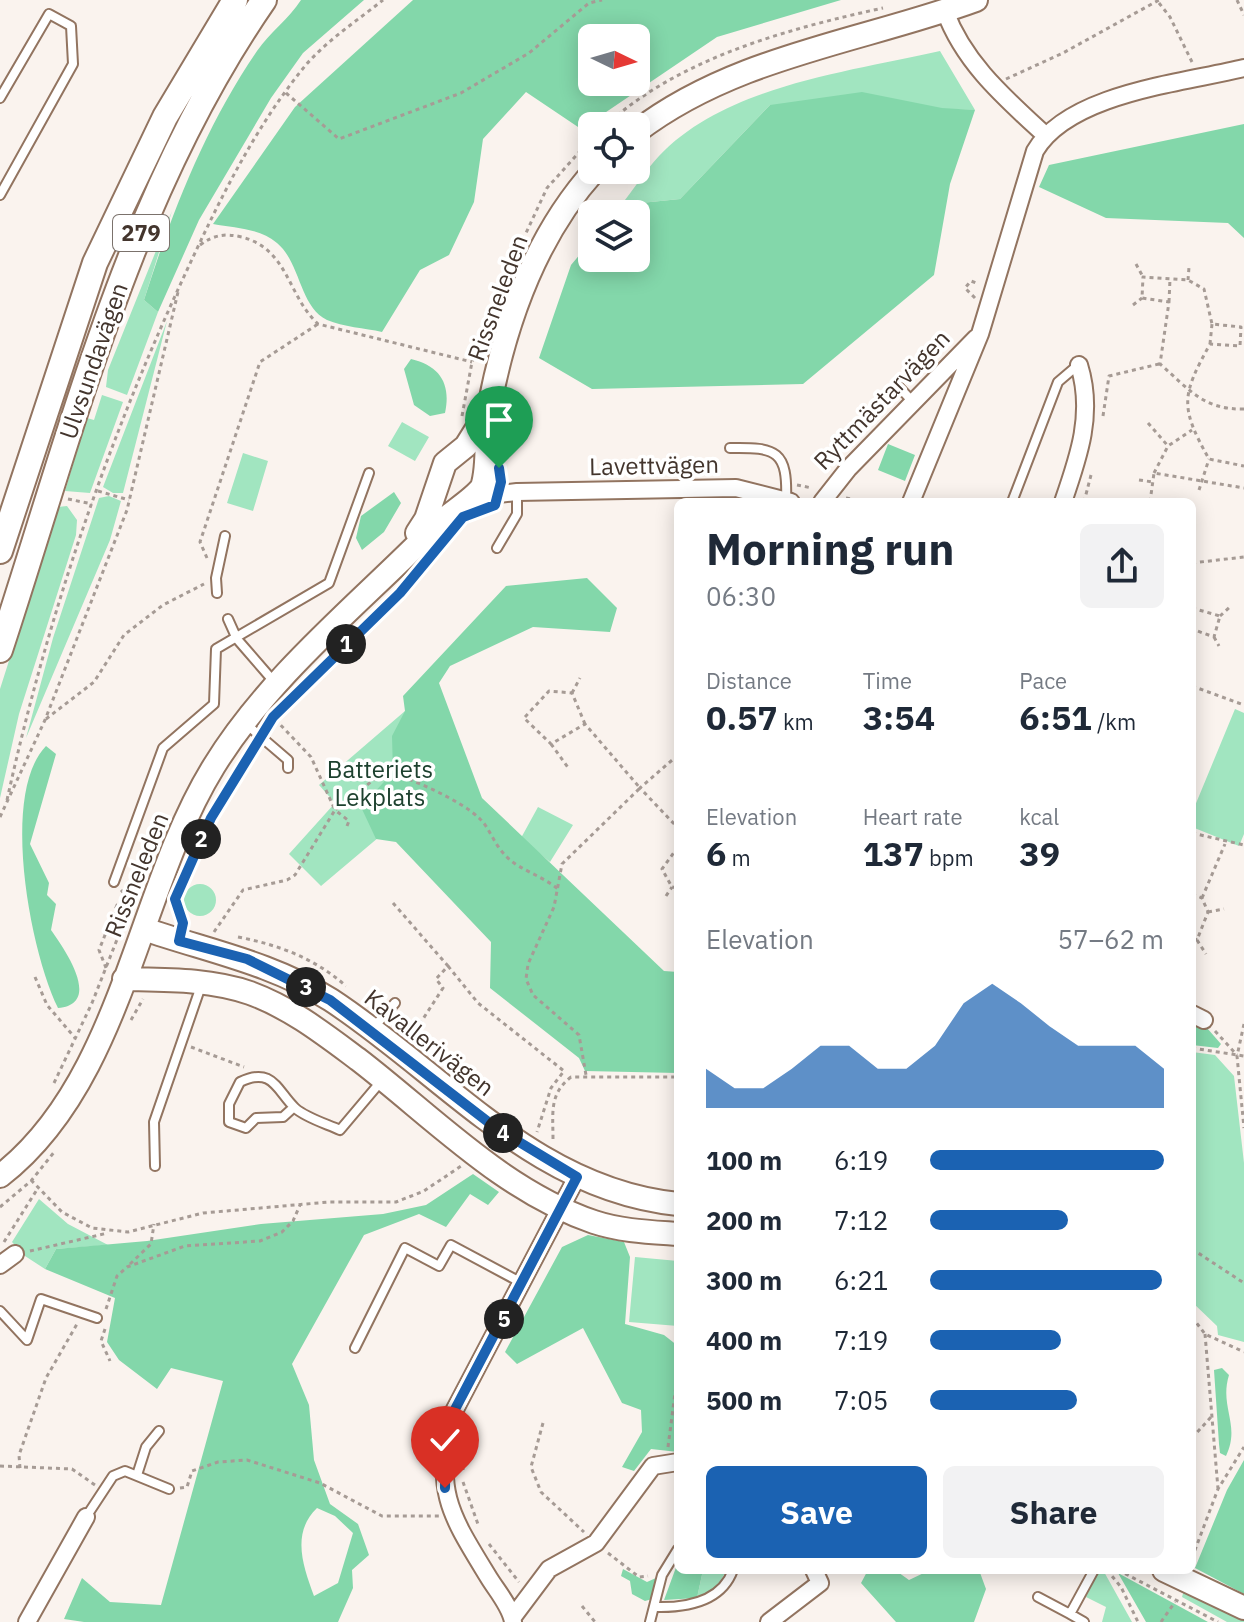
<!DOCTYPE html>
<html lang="en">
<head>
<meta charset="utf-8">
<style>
  body { margin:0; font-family:"IBM Plex Sans",sans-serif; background:#f2f2f3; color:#1f2937; height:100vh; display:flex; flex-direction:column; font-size:30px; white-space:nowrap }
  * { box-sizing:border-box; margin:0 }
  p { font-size:26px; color:#747a83 }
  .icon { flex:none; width:44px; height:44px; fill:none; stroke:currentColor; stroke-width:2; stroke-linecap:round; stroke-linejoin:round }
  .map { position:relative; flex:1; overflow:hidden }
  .details { position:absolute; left:674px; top:498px; width:522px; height:1076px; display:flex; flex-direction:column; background:#fff; border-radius:12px; box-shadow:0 4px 20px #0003 }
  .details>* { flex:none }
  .needle { width:52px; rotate:95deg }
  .controls { position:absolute; left:578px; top:24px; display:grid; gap:16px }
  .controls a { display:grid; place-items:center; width:72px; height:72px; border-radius:12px; background:#fff; box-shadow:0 4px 20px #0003; font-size:40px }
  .pin { position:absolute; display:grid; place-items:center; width:68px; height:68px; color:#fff; margin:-82px -34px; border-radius:50% 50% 50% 0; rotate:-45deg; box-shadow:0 0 8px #0007 }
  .pin .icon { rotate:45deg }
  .km { position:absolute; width:40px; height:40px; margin:-20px; border-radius:50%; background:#222; color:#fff; font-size:22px; line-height:40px; text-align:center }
  .round { display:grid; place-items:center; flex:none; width:84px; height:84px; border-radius:12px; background:#f2f2f3 }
  .headline { display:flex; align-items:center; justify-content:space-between; height:136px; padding:0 32px }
  h1 { font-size:44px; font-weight:800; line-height:60px }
  .stats { display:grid; grid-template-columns:repeat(3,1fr); gap:12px; height:136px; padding:8px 32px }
  .stats div { display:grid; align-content:center }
  .stats b { font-size:34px; font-weight:800 }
  .stats small { font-size:22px; font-weight:400 }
  .stats p { font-size:22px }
  .chart { height:224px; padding:16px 32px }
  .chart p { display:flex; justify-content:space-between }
  .chart svg { width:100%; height:144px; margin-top:8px; fill:#1b62b2; opacity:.7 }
  .action { display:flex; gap:16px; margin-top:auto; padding:16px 32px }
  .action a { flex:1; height:92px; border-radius:12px; background:#1b62b2; color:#fff; font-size:32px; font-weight:800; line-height:92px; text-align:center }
  .action a+a { background:#f2f2f3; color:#1f2937 }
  ul { padding:0 32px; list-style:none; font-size:26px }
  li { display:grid; grid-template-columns:128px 96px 1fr; align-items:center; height:60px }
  li i { height:20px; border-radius:10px; background:#1b62b2 }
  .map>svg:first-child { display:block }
  .green { fill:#a1e5c0 }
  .forest { fill:#83d7aa; fill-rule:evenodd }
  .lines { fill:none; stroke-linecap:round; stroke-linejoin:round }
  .lane-casing { stroke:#927460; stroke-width:12 }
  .street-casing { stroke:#927460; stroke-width:20 }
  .secondary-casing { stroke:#927460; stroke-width:26 }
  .primary-casing { stroke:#927460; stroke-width:28 }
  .path { stroke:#a69b95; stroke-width:3; stroke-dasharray:4 4; stroke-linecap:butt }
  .lane { stroke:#fff; stroke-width:8 }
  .street { stroke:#fff; stroke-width:16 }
  .secondary { stroke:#fff; stroke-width:22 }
  .primary { stroke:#fff; stroke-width:24 }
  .route-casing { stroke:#fff; stroke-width:16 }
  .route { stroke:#1b62b2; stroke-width:10 }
  .labels { text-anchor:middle; stroke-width:7; stroke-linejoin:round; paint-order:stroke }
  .shield { fill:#fff; stroke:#7b726c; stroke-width:2 }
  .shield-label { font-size:22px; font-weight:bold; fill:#43352d }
  .street-label { font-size:24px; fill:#43352d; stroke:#fff }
  .park-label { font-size:24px; fill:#1d412f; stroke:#fff }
</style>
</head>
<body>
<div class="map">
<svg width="1244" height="1622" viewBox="0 0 1244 1622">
  <rect width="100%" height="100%" fill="#faf3ee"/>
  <path class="green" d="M940 51 975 110 770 105 680 199 621 205C634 189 645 171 659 156 726 85 849 72 940 51Z
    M172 211 144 300 158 312 127 395 106 387 108 370Z
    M167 321 123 493H113L103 487Z
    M102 395 123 402 90 493 65 491 87 418 94 420Z
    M402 422 429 437 415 461 388 446Z
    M243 453 268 461 253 511 227 503Z
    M109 496 121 501 110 540 26 738 53 638 99 498Z
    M67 506 77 520 76 535 19 714 0 798V689L58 507Z
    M1235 709 1244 713V834L1239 846 1192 827V813Z
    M405 711 430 794 321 886 289 854 335 803 319 785Z
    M538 807 573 825 550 862 521 838Z
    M184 900a16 16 0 1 1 32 0a16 16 0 1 1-32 0Z
    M1192 1052 1215 1055 1234 1076 1244 1163V1342L1218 1335 1217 1326 1192 1302Z
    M39 1199 68 1224 108 1245 56 1249 45 1269 25 1256 12 1242Z
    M635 1257 678 1261V1326L629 1322Z
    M703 1570H727L714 1591 697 1598Z
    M1099 1570H1103L1132 1622H1102L1106 1607 1086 1597Z
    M1184 1590 1244 1620V1622H1227L1182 1597Z"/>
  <path class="forest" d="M301 0H364L303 53 271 98 199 220 158 312 144 300C172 212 205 127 257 51 270 32 289 19 301 0Z
    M413 0H841L717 37 581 129 526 92 483 139 474 202 449 255 420 270 382 332C365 328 343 327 327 320 299 306 301 263 277 243 259 228 235 228 213 224L295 107ZM592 38H636V82H592Z
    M862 92 942 108 975 110 950 184 934 275 803 384 592 389 539 358 571 265 592 240V258H636V214H614L621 205 680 199 770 105Z
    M1244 124V238L1228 223 1106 218 1039 187 1049 165Z
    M411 359C441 366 451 385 445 413L430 416 414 405 404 369Z
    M888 444 915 455 905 481 878 470Z
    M394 492 401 503 384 532 362 550 356 538 361 516Z
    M587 578 617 608 610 632 533 627 450 666 439 683 482 798 664 971 678 972V1073L585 1071 579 1058 490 988 491 942 396 842 376 839 361 807 393 772 392 736 405 711 403 696 506 586Z
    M46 746 56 754 30 844 49 883 47 895 56 904 51 930C63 947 104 1004 58 1008 30 951 0 793 46 746Z
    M1192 1020 1207 1028 1221 1044 1218 1048 1192 1045Z
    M473 1174 499 1192 488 1205 470 1194 446 1227 419 1214 364 1235 292 1364 309 1405 314 1460 330 1504 358 1524 369 1555 352 1570 353 1588 338 1622H84L64 1619 82 1578 110 1602 161 1605 223 1381 171 1368 157 1389 119 1360 107 1342 115 1298 45 1269 56 1249 147 1241 261 1224 383 1214 426 1205ZM317 1508 335 1516 353 1533 338 1583 314 1596C303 1566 291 1533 317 1508Z
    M588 1235 624 1242 630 1257 625 1324 664 1335 678 1346V1452L651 1449 634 1471 622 1467 642 1432 641 1410 622 1403 583 1328 517 1364 505 1352 562 1247Z
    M1222 1368 1229 1375C1219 1407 1241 1425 1226 1456L1220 1453 1219 1444 1214 1370Z
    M1244 1460V1594L1195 1568 1227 1490Z
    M678 1562V1570H703L697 1598 664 1600Z
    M623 1569 647 1582 656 1578 652 1599 645 1601 632 1594 630 1581 621 1576Z
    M868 1570H895L909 1580 930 1570H979L986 1589 974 1622H896L861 1583Z
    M1118 1573 1208 1622H1146Z"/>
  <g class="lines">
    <defs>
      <path id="lane" d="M0 98 49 14 71 26 73 64 0 195
        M899 387 913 402
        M730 448C777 447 788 451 786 501
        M1012 502 1058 382 1078 365
        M497 548 517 514V493
        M217 593 216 578 225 536
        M228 619 237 639 276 684
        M246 724 288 760V768
        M114 882 163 748 214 704 216 649 329 583 369 473
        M374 1027 395 1003
        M294 1107 283 1117 256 1118 246 1128 229 1122V1104L240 1082C273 1066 277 1091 295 1108 306 1118 327 1124 340 1130L383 1079
        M155 1166 154 1122 201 986
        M0 1311 27 1340 41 1299 97 1318
        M355 1348 405 1248 439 1266 451 1245 522 1283
        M137 1475 146 1447 159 1431
        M86 1517 113 1476 125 1471 169 1489
        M1038 1597 1070 1614
        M654 1607C685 1608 721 1603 733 1570
        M650 1622 662 1575 678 1549
        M1084 1622 1070 1614 1094 1570"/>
      <path id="street" d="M945 11C964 63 1005 98 1045 135
        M471 497 517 492 736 488 791 502
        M822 502 848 469 976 338
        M911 502 980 334 1035 151C1069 93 1183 83 1244 68
        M1063 502C1079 456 1094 413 1079 365
        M1192 1014 1204 1020
        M0 1265 15 1254
        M513 1617 549 1569 596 1543 653 1466 678 1462
        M27 1622 86 1517
        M513 1622C511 1607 497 1591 489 1578 450 1514 434 1493 452 1415L577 1177
        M769 1622 820 1583 814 1570"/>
      <path id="secondary" d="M636 132C735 56 861 42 976 0
        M417 533 426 519 445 463 466 446 486 414
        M144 929C208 951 272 963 331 1000 444 1074 535 1190 678 1204
        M124 979C166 980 209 979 250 993 291 1008 324 1034 359 1060 433 1117 503 1191 594 1222 621 1231 650 1232 678 1234
        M0 1176C123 1081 136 892 214 766 270 675 358 605 432 530 446 515 473 500 482 487 490 463 484 433 489 408 505 323 536 235 595 170
        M1164 1570 1244 1608"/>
      <path id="primary" d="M0 551 95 263 165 117 235 0
        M0 650C73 428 129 195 264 0"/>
    </defs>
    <use href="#lane" class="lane-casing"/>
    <use href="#street" class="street-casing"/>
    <use href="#secondary" class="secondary-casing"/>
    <use href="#primary" class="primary-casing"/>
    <path class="path" d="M1237 0 1244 15
      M1159 3 1170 17 1192 62
      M1006 79 1063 53 1159 0
      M286 93 339 139 461 93 529 53 589 3 602 0
      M605 126C679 58 787 29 883 8
      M200 245C214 235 224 233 242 237 289 250 287 295 318 324L472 362
      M1136 264 1143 277
      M506 276 547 188 592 138
      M1188 280 1189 267
      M975 298 965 288 971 281 976 283
      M1169 302 1170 279
      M1133 305 1142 298
      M1210 344 1212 324
      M1244 409C1203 410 1189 389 1160 364L1169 302 1142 298 1143 277 1188 280 1204 289 1212 324 1241 327 1240 346 1210 344C1182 395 1179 406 1209 459L1244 466
      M462 416 472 362 488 328
      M1103 416 1109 376 1159 364
      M1148 423 1168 446
      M829 457 869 422
      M1154 473 1168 446 1192 430
      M1139 480 1153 482
      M797 485 812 488
      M1199 490 1209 459
      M98 491 129 500
      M846 498 865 502
      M68 499 92 504
      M1084 502 1091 475
      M1150 502 1154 473 1244 488
      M207 558 200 542 260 362 318 324
      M1192 563 1244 557
      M1192 608 1220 616 1214 637 1192 629
      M1220 616 1231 606
      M1214 637 1219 646
      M1192 686 1244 705
      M572 693 580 678
      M288 703 413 578
      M46 719 94 682 124 635 163 605 204 584
      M585 724 572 693 549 691 524 718 551 744 585 724 640 788 562 864 554 907 528 964 526 979 533 995 579 1035 586 1075
      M551 744 569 769
      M678 755 640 788 678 828
      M7 800C47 618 108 439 187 270 220 199 255 127 305 66 326 41 358 20 383 0
      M0 817 45 720 127 510 178 292
      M347 826 349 821 335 810 385 771C410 778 461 800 480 819 490 828 494 846 509 859 521 870 542 876 558 889
      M1192 833 1244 845
      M678 847 662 869 672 887 678 888
      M182 885 211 818 254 746
      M121 890 132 902
      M1192 894 1202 898 1208 912 1197 940 1192 937
      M666 896 672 887
      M1202 898 1225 844
      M175 899 182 922
      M393 903 448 966 436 979 443 988 412 1036
      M1208 912 1224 909
      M214 932 243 890 287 880 295 875 335 810 311 757 273 717
      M238 937C279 945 314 958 346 986
      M1197 940 1206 954
      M448 966 478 1003 564 1071 551 1088 537 1132
      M106 968 99 950 117 905 132 902
      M35 977 47 1005 76 1039
      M131 1020 143 999
      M1244 1024 1237 1056 1244 1128
      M1215 1031 1237 1055
      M191 1047 244 1067
      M1192 1048 1244 1056
      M54 1083 92 1003 118 937
      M553 1139C553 1113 549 1094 571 1077H678
      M31 1180 62 1212 92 1228 128 1232 203 1213 329 1202H396L424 1191 461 1166
      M0 1207 31 1181 55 1151
      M4 1242 38 1188
      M1192 1249 1244 1283
      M30 1251 108 1233
      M130 1264 151 1244 154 1224
      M106 1309 117 1276 127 1267 185 1246 260 1241 282 1232 293 1221 300 1205
      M1192 1317 1205 1334 1244 1352
      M105 1329 101 1341 110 1361
      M1205 1334 1218 1489
      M543 1423 531 1467 541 1492 584 1532
      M1192 1438 1211 1417
      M668 1447 678 1370
      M463 1458V1474
      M0 1466 72 1469 95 1485
      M20 1468 19 1455 46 1378 77 1324
      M463 1482 479 1527
      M180 1488 187 1487 192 1471 218 1462 247 1460 320 1483 382 1516H439
      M489 1544 519 1582
      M608 1553 639 1577 648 1576
      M1192 1558 1218 1489 1244 1447
      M1107 1570 1121 1587 1138 1622
      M1118 1570 1218 1622
      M582 1606 595 1622
      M1161 1622 1175 1602"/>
    <use href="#lane" class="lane"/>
    <use href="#street" class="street"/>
    <use href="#secondary" class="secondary"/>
    <use href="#primary" class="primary"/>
  </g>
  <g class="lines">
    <defs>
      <path id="route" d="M445 1488 446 1440 452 1415 577 1177 496 1128 330 1000 247 959 179 941 183 923 175 899 211 818 273 717 400 593 463 517 495 505 501 482 499 468"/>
    </defs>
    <use href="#route" class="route-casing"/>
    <use href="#route" class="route"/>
  </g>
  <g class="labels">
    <rect class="shield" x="113" y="215" width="56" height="36" rx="6"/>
    <g class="shield-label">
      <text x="141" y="241">279</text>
    </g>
    <g class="street-label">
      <text transform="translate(498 298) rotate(-70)" y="8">Rissneleden</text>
      <text transform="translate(94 361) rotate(-71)" y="8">Ulvsundavägen</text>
      <text transform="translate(882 400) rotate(-46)" y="8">Ryttmästarvägen</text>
      <text transform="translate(654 466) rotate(-1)" y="8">Lavettvägen</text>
      <text transform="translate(137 875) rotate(-68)" y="8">Rissneleden</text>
      <text transform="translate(429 1043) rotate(38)" y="8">Kavallerivägen</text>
    </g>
    <g class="park-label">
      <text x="380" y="778">Batteriets<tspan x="380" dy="28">Lekplats</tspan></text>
    </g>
  </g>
</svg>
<div class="controls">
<a><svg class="needle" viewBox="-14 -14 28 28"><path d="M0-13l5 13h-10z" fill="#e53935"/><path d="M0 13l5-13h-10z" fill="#747a83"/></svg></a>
<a><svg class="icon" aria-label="locate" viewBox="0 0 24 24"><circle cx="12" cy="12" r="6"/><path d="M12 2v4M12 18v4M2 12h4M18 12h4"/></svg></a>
<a><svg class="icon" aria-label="layers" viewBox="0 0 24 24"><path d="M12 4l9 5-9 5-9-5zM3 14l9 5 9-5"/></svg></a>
</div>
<div class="pin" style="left:499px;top:468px;background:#1e9e55"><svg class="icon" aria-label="arrive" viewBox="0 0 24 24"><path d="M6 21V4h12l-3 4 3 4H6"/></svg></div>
<div class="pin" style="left:445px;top:1488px;background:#d93025"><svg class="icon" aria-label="check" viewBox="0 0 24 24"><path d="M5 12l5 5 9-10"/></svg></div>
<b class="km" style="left:346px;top:644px">1</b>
<b class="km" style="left:201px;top:839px">2</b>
<b class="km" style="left:306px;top:987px">3</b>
<b class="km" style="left:503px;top:1133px">4</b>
<b class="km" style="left:504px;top:1319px">5</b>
<section class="details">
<div class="headline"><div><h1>Morning run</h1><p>06:30</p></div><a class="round"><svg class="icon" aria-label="share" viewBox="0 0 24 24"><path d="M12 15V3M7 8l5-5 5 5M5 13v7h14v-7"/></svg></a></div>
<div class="stats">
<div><p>Distance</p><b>0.57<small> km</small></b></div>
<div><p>Time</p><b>3:54</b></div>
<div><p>Pace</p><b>6:51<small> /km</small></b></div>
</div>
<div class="stats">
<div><p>Elevation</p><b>6<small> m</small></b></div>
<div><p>Heart rate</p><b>137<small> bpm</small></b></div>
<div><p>kcal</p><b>39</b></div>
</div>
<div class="chart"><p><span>Elevation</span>57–62 m</p>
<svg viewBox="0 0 160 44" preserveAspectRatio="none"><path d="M0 44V32L10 38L20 38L30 32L40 25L50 25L60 32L70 32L80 25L90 12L100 6L110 12L120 19L130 25L140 25L150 25L160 32V44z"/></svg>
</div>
<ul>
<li><b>100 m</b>6:19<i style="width:100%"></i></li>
<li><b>200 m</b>7:12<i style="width:59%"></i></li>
<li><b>300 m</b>6:21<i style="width:99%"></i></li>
<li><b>400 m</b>7:19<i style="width:56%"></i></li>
<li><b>500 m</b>7:05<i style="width:63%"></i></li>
</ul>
<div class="action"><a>Save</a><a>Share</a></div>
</section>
</div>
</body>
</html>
